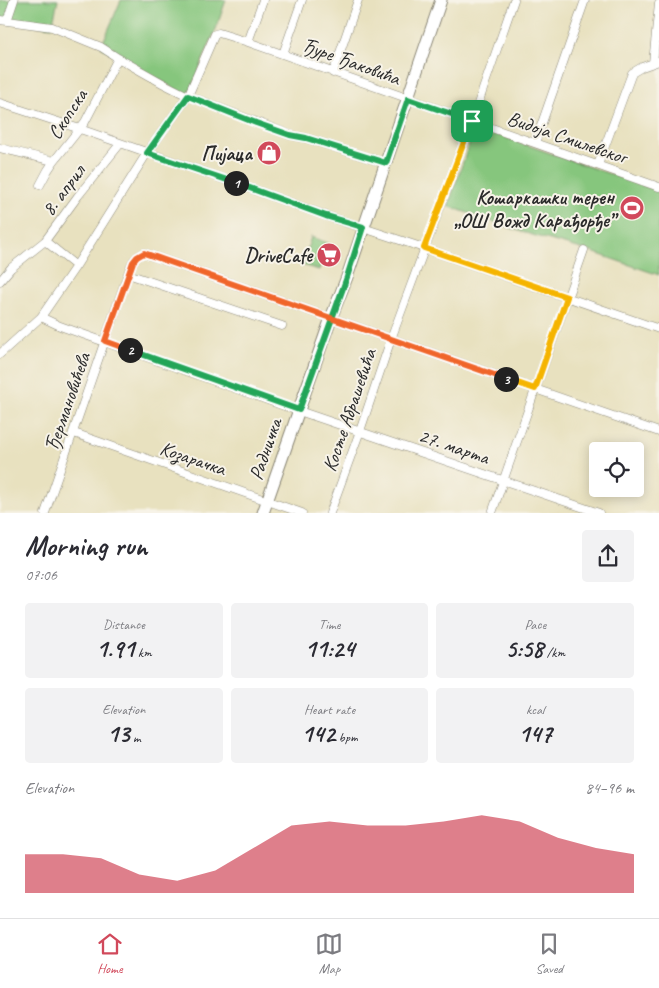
<!DOCTYPE html>
<html lang="en">
<head>
<meta charset="utf-8">
<style>
  body { margin:0; font-family:Caveat,sans-serif; background:#f2f2f3; color:#2b2b33; height:100vh; display:flex; flex-direction:column; font-size:19px; white-space:nowrap }
  * { box-sizing:border-box; margin:0 }
  p { font-size:16px; color:#7c7c81 }
  .icon { flex:none; width:28px; height:28px; fill:none; stroke:currentColor; stroke-width:2; stroke-linecap:round; stroke-linejoin:round }
  .map { position:relative; height:513px; overflow:hidden }
  .side { display:flex; flex-direction:column; background:#fff; flex:1 }
  .side>* { flex:none }
  .buttons { position:absolute; left:589px; top:442px; display:grid; gap:10px }
  .buttons a { display:grid; place-items:center; width:55px; height:55px; border-radius:5px; background:#fff; box-shadow:0 2px 12px #0003; font-size:25px }
  .pin { position:absolute; display:grid; place-items:center; width:42px; height:42px; color:#fff; margin:-21px; border-radius:10px; box-shadow:0 2px 8px #0006 }
  .km { position:absolute; width:25px; height:25px; margin:-12px; border-radius:50%; background:#222; color:#fff; font-size:14px; line-height:25px; text-align:center }
  .round { display:grid; place-items:center; flex:none; width:52px; height:52px; border-radius:5px; background:#f2f2f3 }
  .summary { display:flex; align-items:center; justify-content:space-between; height:85px; padding:0 25px }
  h1 { font-size:28px; font-weight:700; line-height:38px }
  .figures { display:grid; grid-template-columns:repeat(3,1fr); gap:8px; height:85px; padding:5px 25px }
  .figures div { display:grid; align-content:center; border-radius:5px; background:#f2f2f3; text-align:center }
  .figures b { font-size:25px; font-weight:700 }
  .figures small { font-size:14px; font-weight:400 }
  .figures p { font-size:14px }
  .chart { height:140px; padding:10px 25px }
  .chart p { display:flex; justify-content:space-between }
  .chart svg { width:100%; height:90px; margin-top:5px; fill:#d1495b; opacity:.7 }
  .dock { display:flex; justify-content:space-around; align-items:center; height:70px; border-top:1px solid #e1e1e2; background:#fff; font-size:14px; color:#7c7c81 }
  .dock a { display:grid; justify-items:center; gap:2px }
  .dock .selected { color:#d1495b }
  .map>svg:first-child { display:block }
  .green { fill:#86c67d; stroke:#587854 }
  .lines { fill:none; stroke-linecap:round; stroke-linejoin:round }
  .minor-casing { stroke:#8a8675; stroke-width:9 }
  .secondary-casing { stroke:#8a8675; stroke-width:13 }
  .minor { stroke:#fff; stroke-width:8 }
  .secondary { stroke:#fff; stroke-width:11 }
  .split-1-casing { stroke:#fff; stroke-width:10 }
  .split-2-casing { stroke:#fff; stroke-width:10 }
  .split-3-casing { stroke:#fff; stroke-width:10 }
  .split-4-casing { stroke:#fff; stroke-width:10 }
  .split-1 { stroke:#22a559; stroke-width:6 }
  .split-2 { stroke:#22a559; stroke-width:6 }
  .split-3 { stroke:#f0652b; stroke-width:6 }
  .split-4 { stroke:#f5b400; stroke-width:6 }
  .labels { text-anchor:middle; stroke-width:4; stroke-linejoin:round; paint-order:stroke }
  .street-label { font-size:20px; fill:#2b2b2b; stroke:#f7f3e8 }
  .poi-label { font-size:20px; font-weight:bold; fill:#2b2b2b; stroke:#f7f3e8; text-anchor:end }
</style>
</head>
<body>
<div class="map">
<svg width="659" height="513" viewBox="0 0 659 513">
  <rect width="100%" height="100%" fill="#f7f3e8"/>
  <filter id="ink" filterUnits="userSpaceOnUse"><feTurbulence type="fractalNoise" baseFrequency=".02" numOctaves="2"/><feDisplacementMap in="SourceGraphic" scale="10" xChannelSelector="R" yChannelSelector="G"/><feConvolveMatrix kernelMatrix="1 2 1 2 8 2 1 2 1" color-interpolation-filters="sRGB"/></filter>
  <filter id="wash" filterUnits="userSpaceOnUse"><feTurbulence type="fractalNoise" baseFrequency=".0096" numOctaves="4" result="noise"/><feDisplacementMap in="SourceGraphic" scale="20" xChannelSelector="R" yChannelSelector="G"/><feGaussianBlur stdDeviation="1.12" result="paint"/><feColorMatrix in="noise" values="0 0 0 0 0 0 0 0 0 0 0 0 0 0 0 0 0 1.4 0 .05"/><feComposite in="paint" operator="in"/></filter>
  <g filter="url(#wash)">
    <rect width="100%" height="100%" fill="#e8e1bf"/>
    <path class="green" d="M0 0H58L52 27 0 20Z
      M121 0H226L216 29 188 96 101 47Z
      M475 127 659 191V275L592 252 522 232 448 206Z
      M311 237 328 243 319 270 302 265Z"/>
  </g>
  <g filter="url(#ink)">
    <g class="lines">
      <defs>
        <path id="minor" d="M0 20 52 27 101 47 118 58 164 84 188 96 290 135 306 138 385 163
          M7 21 14 0
          M248 42 659 187
          M283 54 302 0
          M653 63 659 4
          M333 73 358 0
          M0 103 80 129 241 185 327 216 424 248 659 329
          M535 143 585 0
          M0 148 54 161
          M598 165 632 73 642 67 659 61
          M40 185 48 170 54 161 85 122 118 58
          M45 241 76 266
          M128 274C132 263 133 258 144 253L659 432
          M0 281 11 268 45 241 78 196 120 144
          M41 317 60 326 299 411 599 513
          M0 354 41 317 76 266 147 153 188 96 215 34 219 33 248 42 263 0
          M74 433 302 513
          M45 513 128 274 282 326
          M330 513 360 431 391 339 472 121 514 0
          M492 513 584 250"/>
        <path id="secondary" d="M263 513 331 318 347 277 441 0"/>
      </defs>
      <use href="#minor" class="minor-casing"/>
      <use href="#secondary" class="secondary-casing"/>
      <use href="#minor" class="minor"/>
      <use href="#secondary" class="secondary"/>
    </g>
  </g>
  <g class="lines" filter="url(#ink)">
    <defs>
      <path id="split-1" d="M236 183 147 153 188 96 256 123 290 135 306 138 386 163 408 99 472 121"/>
      <path id="split-2" d="M130 350 299 410 347 277 363 227 326 216 236 183"/>
      <path id="split-3" d="M130 350 105 341 133 262 137 257 144 253 506 379"/>
      <path id="split-4" d="M472 121 424 248 567 297 535 389 506 379"/>
    </defs>
    <use href="#split-1" class="split-1-casing"/>
    <use href="#split-2" class="split-2-casing"/>
    <use href="#split-3" class="split-3-casing"/>
    <use href="#split-4" class="split-4-casing"/>
    <use href="#split-1" class="split-1"/>
    <use href="#split-2" class="split-2"/>
    <use href="#split-3" class="split-3"/>
    <use href="#split-4" class="split-4"/>
  </g>
  <defs>
    <symbol id="shop-disc" viewBox="-11 -11 22 22"><circle r="9.5" fill="#d1495b" stroke="#f7f3e8"/><path d="M-5-2.5h2.3a2.7 3.5 0 0 1 5.4 0H5L5.5 6h-11ZM-1.5-2.5h3a1.5 2.3 0 0 0-3 0Z" fill="#fff"/></symbol>
    <symbol id="stadium-disc" viewBox="-11 -11 22 22"><circle r="9.5" fill="#d1495b" stroke="#f7f3e8"/><path d="M0-5a6.5 5 0 1 0 0 10a6.5 5 0 1 0 0-10ZM-3.5-1.8h7v3.6h-7Z" fill="#fff"/></symbol>
    <symbol id="supermarket-disc" viewBox="-11 -11 22 22"><circle r="9.5" fill="#d1495b" stroke="#f7f3e8"/><path d="M-6-5.5h2.5l.6 2H6L4.5 2H-2.5L-4.4-4H-6ZM-1.5 3.2a1.3 1.3 0 1 0 .1 0ZM3 3.2a1.3 1.3 0 1 0 .1 0Z" fill="#fff"/></symbol>
  </defs>
  <g fill-rule="evenodd">
    <use href="#shop-disc" x="255" y="139" width="28" height="28"/>
    <use href="#stadium-disc" x="618" y="194" width="28" height="28"/>
    <use href="#supermarket-disc" x="315" y="241" width="28" height="28"/>
  </g>
  <g class="labels">
    <g class="street-label">
      <text transform="translate(351 61) rotate(20)" y="7">Ђуре Ђаковића</text>
      <text transform="translate(67 114) rotate(-57)" y="7">Скопска</text>
      <text transform="translate(567 137) rotate(19)" y="7">Видоја Смилевског</text>
      <text transform="translate(63 190) rotate(-53)" y="7">8. април</text>
      <text transform="translate(67 402) rotate(-71)" y="7">Ђермановићева</text>
      <text transform="translate(349 410) rotate(-71)" y="7">Косте Абрашевића</text>
      <text transform="translate(454 446) rotate(19)" y="7">27. марта</text>
      <text transform="translate(265 449) rotate(-71)" y="7">Радничка</text>
      <text transform="translate(193 458) rotate(19)" y="7">Козарачка</text>
    </g>
    <g class="poi-label">
      <text x="252" y="160">Пијаца</text>
      <text x="614" y="204">Кошаркашки терен<tspan x="614" dy="23">„ОШ Вожд Карађорђе”</tspan></text>
      <text x="312" y="262">DriveCafe</text>
    </g>
  </g>
</svg>
<div class="buttons">
<a><svg class="icon" aria-label="locate" viewBox="0 0 24 24"><circle cx="12" cy="12" r="6"/><path d="M12 2v4M12 18v4M2 12h4M18 12h4"/></svg></a>
</div>
<div class="pin" style="left:472px;top:121px;background:#1e9e55"><svg class="icon" aria-label="arrive" viewBox="0 0 24 24"><path d="M6 21V4h12l-3 4 3 4H6"/></svg></div>
<b class="km" style="left:236px;top:183px">1</b>
<b class="km" style="left:130px;top:350px">2</b>
<b class="km" style="left:506px;top:379px">3</b>
</div>
<section class="side">
<div class="summary"><div><h1>Morning run</h1><p>07:06</p></div><a class="round"><svg class="icon" aria-label="share" viewBox="0 0 24 24"><path d="M12 15V3M7 8l5-5 5 5M5 13v7h14v-7"/></svg></a></div>
<div class="figures">
<div><p>Distance</p><b>1.91<small> km</small></b></div>
<div><p>Time</p><b>11:24</b></div>
<div><p>Pace</p><b>5:58<small> /km</small></b></div>
</div>
<div class="figures">
<div><p>Elevation</p><b>13<small> m</small></b></div>
<div><p>Heart rate</p><b>142<small> bpm</small></b></div>
<div><p>kcal</p><b>147</b></div>
</div>
<div class="chart"><p><span>Elevation</span>84–96 m</p>
<svg viewBox="0 0 160 44" preserveAspectRatio="none"><path d="M0 44V25L10 25L20 27L30 35L40 38L50 33L60 22L70 11L80 9L90 11L100 11L110 9L120 6L130 9L140 17L150 22L160 25V44z"/></svg>
</div>
</section>
<nav class="dock">
<a class="selected"><svg class="icon" aria-label="home" viewBox="0 0 24 24"><path d="M3 11l9-7 9 7M6 9v11h12V9"/></svg>Home</a>
<a><svg class="icon" aria-label="map" viewBox="0 0 24 24"><path d="M3 6l6-2 6 2 6-2v14l-6 2-6-2-6 2zM9 4v14M15 6v14"/></svg>Map</a>
<a><svg class="icon" aria-label="saved" viewBox="0 0 24 24"><path d="M7 4h10v16l-5-4-5 4z"/></svg>Saved</a>
</nav>
</body>
</html>
